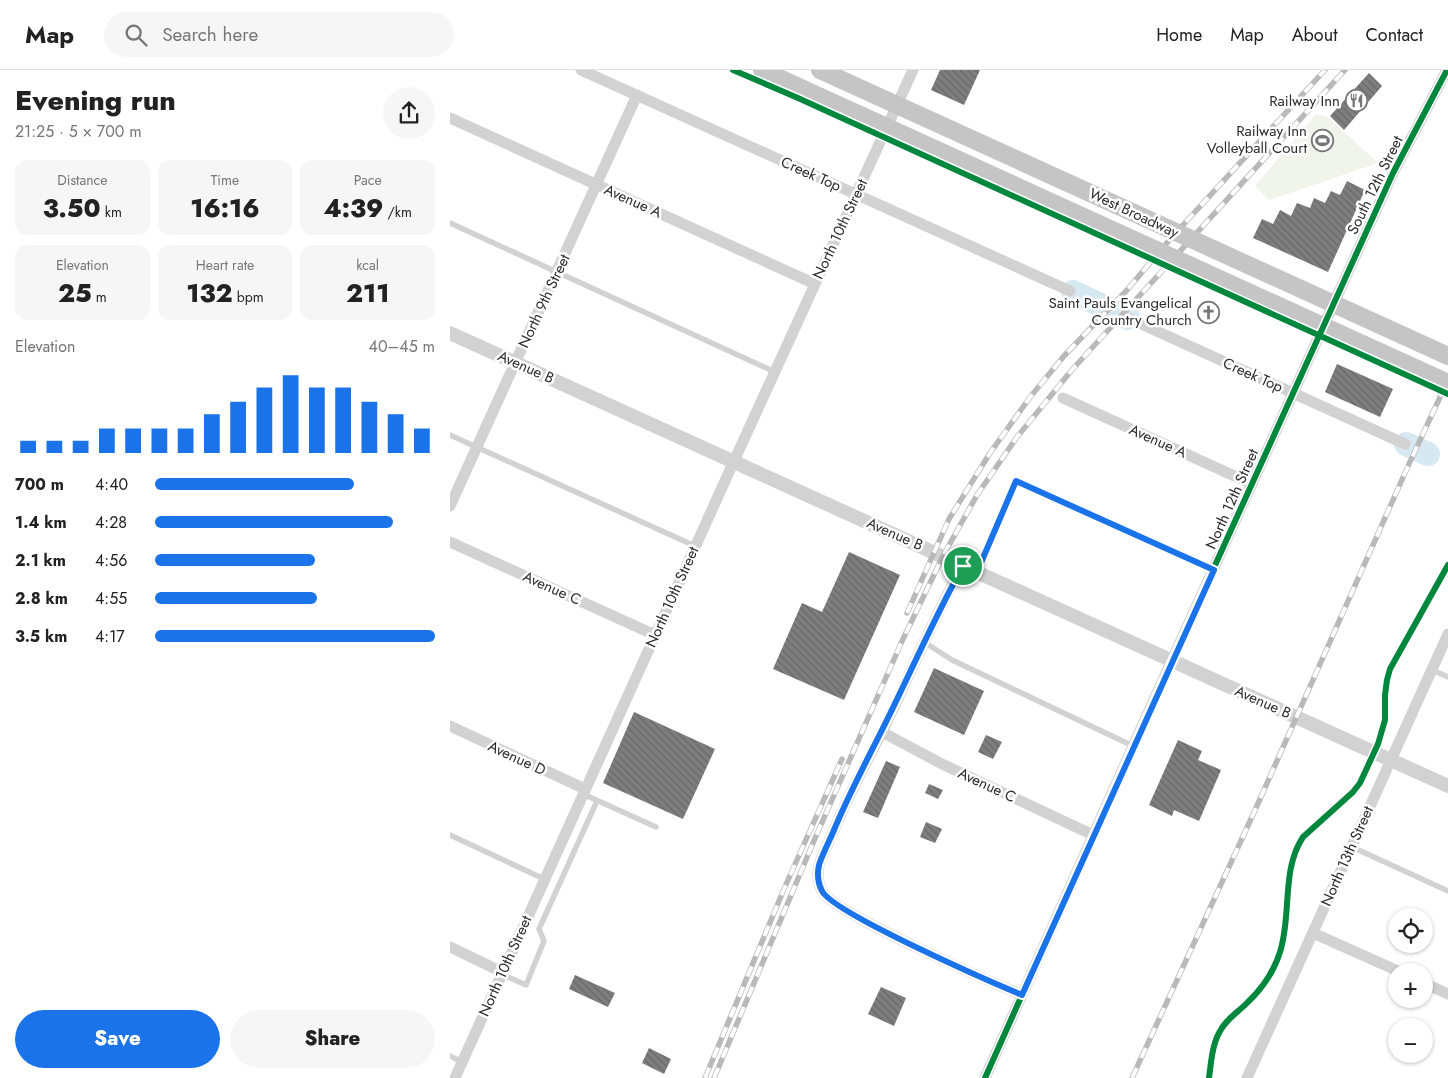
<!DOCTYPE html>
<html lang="en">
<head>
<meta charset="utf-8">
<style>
  body { margin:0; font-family:Jost,sans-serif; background:#f6f6f6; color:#222; height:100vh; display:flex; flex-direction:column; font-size:19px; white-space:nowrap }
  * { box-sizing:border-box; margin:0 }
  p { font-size:16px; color:#767676 }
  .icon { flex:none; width:28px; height:28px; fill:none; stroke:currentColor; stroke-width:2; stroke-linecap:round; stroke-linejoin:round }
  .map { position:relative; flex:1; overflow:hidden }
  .side { display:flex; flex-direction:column; background:#fff; width:450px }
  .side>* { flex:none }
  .controls { position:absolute; left:938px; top:838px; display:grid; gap:10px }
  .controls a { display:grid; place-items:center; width:45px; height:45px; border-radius:50%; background:#fff; box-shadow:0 1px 4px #0004; font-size:25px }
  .pin { position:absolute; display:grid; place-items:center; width:42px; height:42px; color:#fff; margin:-21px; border:2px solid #fff; border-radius:50%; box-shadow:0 1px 5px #0007 }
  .round { display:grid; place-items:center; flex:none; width:52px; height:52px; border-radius:26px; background:#f6f6f6 }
  .headline { display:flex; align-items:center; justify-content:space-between; height:85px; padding:0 15px }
  h1 { font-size:28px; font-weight:800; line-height:38px }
  .metrics { display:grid; grid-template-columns:repeat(3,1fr); gap:8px; height:85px; padding:5px 15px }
  .metrics div { display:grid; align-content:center; border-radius:12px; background:#f6f6f6; text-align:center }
  .metrics b { font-size:25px; font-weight:800 }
  .metrics small { font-size:14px; font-weight:400 }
  .metrics p { font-size:14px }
  .chart { height:140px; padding:10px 15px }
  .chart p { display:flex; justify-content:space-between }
  .chart svg { width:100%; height:90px; margin-top:5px; stroke:#1a73e8; stroke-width:6 }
  .action { display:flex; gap:10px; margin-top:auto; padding:10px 15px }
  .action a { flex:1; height:58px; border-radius:30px; background:#1a73e8; color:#fff; font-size:20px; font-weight:800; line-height:58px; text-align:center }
  .action a+a { background:#f6f6f6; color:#222 }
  ul { padding:0 15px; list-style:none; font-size:16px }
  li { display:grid; grid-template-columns:80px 60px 1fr; align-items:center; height:38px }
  li i { height:12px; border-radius:6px; background:#1a73e8 }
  header { display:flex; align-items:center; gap:30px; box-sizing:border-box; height:70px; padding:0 25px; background:#fff; border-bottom:1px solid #e0e0e0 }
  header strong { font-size:24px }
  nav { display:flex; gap:28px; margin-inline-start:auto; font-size:18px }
  .search { width:350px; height:45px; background:#f6f6f6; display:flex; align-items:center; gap:12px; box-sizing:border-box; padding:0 18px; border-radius:28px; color:#767676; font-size:19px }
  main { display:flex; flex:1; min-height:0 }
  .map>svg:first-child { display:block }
  .garden { fill:#f0f4ea }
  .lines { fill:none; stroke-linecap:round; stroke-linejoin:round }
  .river { stroke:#d6e8f1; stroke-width:24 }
  .building { fill:url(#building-back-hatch) }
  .service { stroke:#d2d2d2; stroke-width:5.5 }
  .minor { stroke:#d2d2d2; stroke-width:11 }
  .tertiary { stroke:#d2d2d2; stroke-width:14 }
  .primary { stroke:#c5c5c5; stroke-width:18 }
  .rail-casing { stroke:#b9b9b9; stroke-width:5.5 }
  .rail { stroke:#fff; stroke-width:4; stroke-dasharray:11; stroke-linecap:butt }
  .primary-bridge { stroke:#c5c5c5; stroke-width:18 }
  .cycleway-casing { stroke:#fff; stroke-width:9 }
  .cycleway { stroke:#00873e; stroke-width:6 }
  .route-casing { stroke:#fff; stroke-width:10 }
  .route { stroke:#1a73e8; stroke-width:6 }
  .labels { text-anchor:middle; stroke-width:5; stroke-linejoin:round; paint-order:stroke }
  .poi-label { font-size:15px; fill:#2d2d2d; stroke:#fff; text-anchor:end }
  .street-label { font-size:15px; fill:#2d2d2d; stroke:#fff }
</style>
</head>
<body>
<header>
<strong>Map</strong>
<div class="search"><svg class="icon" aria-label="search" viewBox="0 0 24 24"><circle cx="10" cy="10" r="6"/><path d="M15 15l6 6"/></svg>Search here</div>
<nav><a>Home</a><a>Map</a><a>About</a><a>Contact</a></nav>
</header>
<main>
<section class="side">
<div class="headline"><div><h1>Evening run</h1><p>21:25 · 5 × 700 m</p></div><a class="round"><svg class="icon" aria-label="share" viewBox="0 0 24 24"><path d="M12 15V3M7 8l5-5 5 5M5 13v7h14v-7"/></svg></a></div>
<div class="metrics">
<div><p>Distance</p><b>3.50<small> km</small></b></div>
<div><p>Time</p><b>16:16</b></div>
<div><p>Pace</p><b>4:39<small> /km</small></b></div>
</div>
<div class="metrics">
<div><p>Elevation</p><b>25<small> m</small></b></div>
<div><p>Heart rate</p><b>132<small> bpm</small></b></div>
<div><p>kcal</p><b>211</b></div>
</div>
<div class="chart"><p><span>Elevation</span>40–45 m</p>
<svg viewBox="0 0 160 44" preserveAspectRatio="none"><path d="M5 44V38M15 44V38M25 44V38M35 44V32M45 44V32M55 44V32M65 44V32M75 44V25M85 44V19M95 44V12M105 44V6M115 44V12M125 44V12M135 44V19M145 44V25M155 44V32"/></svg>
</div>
<ul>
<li><b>700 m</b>4:40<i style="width:71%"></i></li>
<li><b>1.4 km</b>4:28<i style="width:85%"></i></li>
<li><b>2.1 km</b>4:56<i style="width:57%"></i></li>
<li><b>2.8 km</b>4:55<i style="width:58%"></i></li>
<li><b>3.5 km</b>4:17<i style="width:100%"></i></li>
</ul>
<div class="action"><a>Save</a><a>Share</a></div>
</section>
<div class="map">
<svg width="998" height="1008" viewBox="0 0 998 1008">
  <defs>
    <pattern id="building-back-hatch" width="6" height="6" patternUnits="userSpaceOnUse" patternTransform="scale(1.25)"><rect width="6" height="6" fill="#7e7e7e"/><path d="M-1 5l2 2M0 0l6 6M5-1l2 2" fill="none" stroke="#686868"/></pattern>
  </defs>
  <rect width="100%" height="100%" fill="#fff"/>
  <path class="garden" d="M866 44 878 47 928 93 819 130 805 116Z"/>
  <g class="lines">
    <path class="river" d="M623 222 678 248
      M956 374 978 384"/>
  </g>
  <path class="building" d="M490 0H530L514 35 481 20Z
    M919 3 932 16 894 60 880 46Z
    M897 111 915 120 878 202 803 168 812 149 823 154 830 140 841 146 847 133 860 138 864 128 875 133 881 121 890 125Z
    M887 294 943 319 930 347 875 322Z
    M399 482 450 505 394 630 323 599 352 533 372 542Z
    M484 598 534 621 514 665 464 642Z
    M184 642 265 679 233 749 153 713Z
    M536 665 552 672 543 689 528 682Z
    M728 670 752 681 748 690 771 700 749 751 724 740 722 746 699 735Z
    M436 691 450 697 428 748 413 742Z
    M479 714 493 720 488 729 475 723Z
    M476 752 492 759 485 773 470 767Z
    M125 905 165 923 158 937 119 919Z
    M431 917 456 928 444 956 418 944Z
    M199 978 221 989 214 1004 192 993Z"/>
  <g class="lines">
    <path class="service" d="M0 153 325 302
      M0 365 245 476
      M527 502 566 411 763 500
      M474 572 502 590 683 676
      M982 600 998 607
      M133 724 206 757
      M0 765 94 809
      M902 777 998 821
      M51 904 76 915 94 871 89 859 147 731
      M0 986 12 992"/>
    <path class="minor" d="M131 0 620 221
      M0 48 365 214
      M678 248 955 374
      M613 328 802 414
      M0 436 187 25
      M0 472 205 565
      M513 495C483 549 459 607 432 662 415 694 398 727 384 760 379 772 373 783 369 795 367 804 368 813 372 821 383 843 541 912 572 925
      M0 656 135 719
      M432 662 492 694 643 765
      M863 863 948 901
      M0 877 52 902
      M974 913 998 924
      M5 1008 284 391 463 0
      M535 1008 683 676 943 103 997 0
      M797 1008 998 564"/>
    <path class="tertiary" d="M0 263 998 716"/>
    <path class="primary" d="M312 0 353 19"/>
    <defs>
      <path id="rail" d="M457 543 499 449 540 383 581 326 614 286 677 220 722 167 875 0
        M255 1008 334 819 392 689
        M264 1008 366 766 453 569 493 486 527 425 567 367 621 301 895 0
        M682 1008 806 738 959 394 998 310"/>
    </defs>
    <use href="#rail" class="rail-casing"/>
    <use href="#rail" class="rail"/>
    <path class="primary-bridge" d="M370 0 998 286
      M353 19 998 313"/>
    <defs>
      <path id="cycleway" d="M283 0 348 28 998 324
        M535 1008 683 676 943 103 997 0
        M759 1008C761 993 762 976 769 963 775 950 787 943 797 933 812 919 824 901 830 882 842 845 831 800 853 767L903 722 910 713 928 674 935 650V625L937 610 940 599 998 495"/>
    </defs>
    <use href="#cycleway" class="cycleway-casing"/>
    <use href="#cycleway" class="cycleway"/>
  </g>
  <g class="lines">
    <defs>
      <path id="route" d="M566 411 764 500 572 925C541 912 383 843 372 821 368 813 367 804 369 795 373 783 379 772 384 760 398 726 416 692 433 658 460 604 484 548 513 496L527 502Z"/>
    </defs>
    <use href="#route" class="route-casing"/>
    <use href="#route" class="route"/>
  </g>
  <defs>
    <symbol id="restaurant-ring" viewBox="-11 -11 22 22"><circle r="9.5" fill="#fff" stroke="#767676" stroke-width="1.5"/><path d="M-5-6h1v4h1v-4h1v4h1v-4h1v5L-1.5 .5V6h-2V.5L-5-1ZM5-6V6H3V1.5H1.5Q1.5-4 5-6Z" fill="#767676"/></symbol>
    <symbol id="stadium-ring" viewBox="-11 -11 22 22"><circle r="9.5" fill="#fff" stroke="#767676" stroke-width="1.5"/><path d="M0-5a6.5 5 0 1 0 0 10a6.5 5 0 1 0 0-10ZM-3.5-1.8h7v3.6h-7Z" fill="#767676"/></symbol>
    <symbol id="church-ring" viewBox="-11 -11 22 22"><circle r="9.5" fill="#fff" stroke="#767676" stroke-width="1.5"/><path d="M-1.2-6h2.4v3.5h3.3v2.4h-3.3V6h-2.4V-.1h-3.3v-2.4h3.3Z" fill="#767676"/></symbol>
  </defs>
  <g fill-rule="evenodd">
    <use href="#restaurant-ring" x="894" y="18" width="25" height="25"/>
    <use href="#stadium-ring" x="860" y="58" width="25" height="25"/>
    <use href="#church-ring" x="746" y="230" width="25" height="25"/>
  </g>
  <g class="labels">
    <g class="poi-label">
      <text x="890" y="36">Railway Inn</text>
      <text x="857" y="66">Railway Inn<tspan x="857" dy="17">Volleyball Court</tspan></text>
      <text x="742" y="238">Saint Pauls Evangelical<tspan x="742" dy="17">Country Church</tspan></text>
    </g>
    <g class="street-label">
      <text transform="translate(361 104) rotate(24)" y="5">Creek Top</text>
      <text transform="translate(925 115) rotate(-64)" y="5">South 12th Street</text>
      <text transform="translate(183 131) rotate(24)" y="5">Avenue A</text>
      <text transform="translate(684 143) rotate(25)" y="5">West Broadway</text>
      <text transform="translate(390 159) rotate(-65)" y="5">North 10th Street</text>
      <text transform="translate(94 231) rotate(-65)" y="5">North 9th Street</text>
      <text transform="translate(76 297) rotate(24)" y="5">Avenue B</text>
      <text transform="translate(803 305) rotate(24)" y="5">Creek Top</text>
      <text transform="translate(708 371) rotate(24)" y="5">Avenue A</text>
      <text transform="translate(782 429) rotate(-66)" y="5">North 12th Street</text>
      <text transform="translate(445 464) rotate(24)" y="5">Avenue B</text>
      <text transform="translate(102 518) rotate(24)" y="5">Avenue C</text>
      <text transform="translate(222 527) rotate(-66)" y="5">North 10th Street</text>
      <text transform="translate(813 632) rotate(24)" y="5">Avenue B</text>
      <text transform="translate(67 688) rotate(25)" y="5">Avenue D</text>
      <text transform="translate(537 715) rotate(25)" y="5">Avenue C</text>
      <text transform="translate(897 786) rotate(-66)" y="5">North 13th Street</text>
      <text transform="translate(55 896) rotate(-66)" y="5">North 10th Street</text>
    </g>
  </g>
</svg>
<div class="controls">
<a><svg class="icon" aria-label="locate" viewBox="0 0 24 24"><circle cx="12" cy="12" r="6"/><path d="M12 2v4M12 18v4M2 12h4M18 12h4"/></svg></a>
<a>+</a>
<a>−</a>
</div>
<div class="pin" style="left:513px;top:496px;background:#1e9e55"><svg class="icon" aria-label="arrive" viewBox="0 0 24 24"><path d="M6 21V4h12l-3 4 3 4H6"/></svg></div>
</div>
</main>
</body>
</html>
